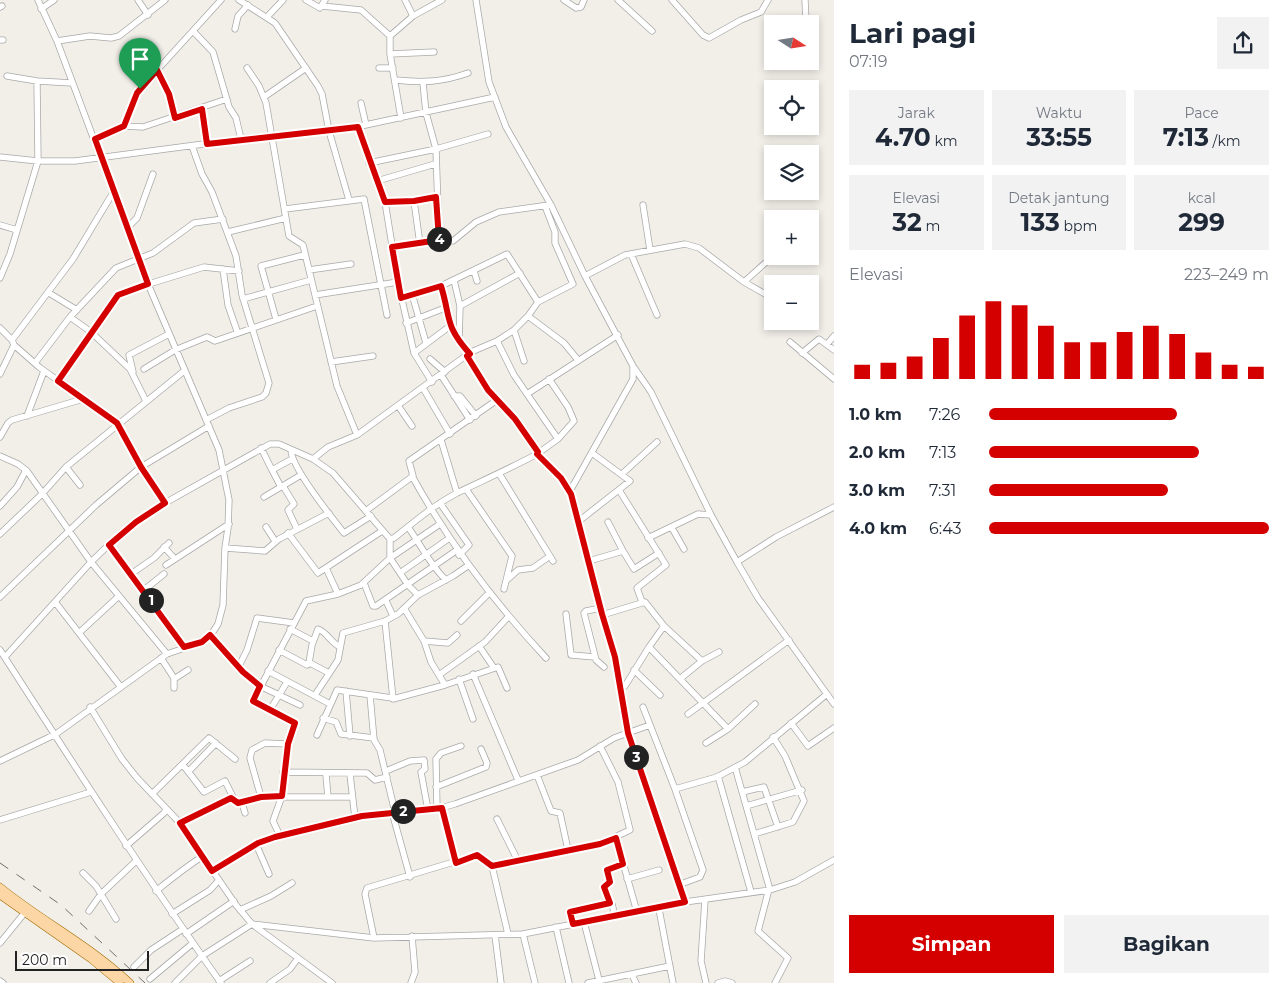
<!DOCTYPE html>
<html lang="id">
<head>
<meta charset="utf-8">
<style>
  body { margin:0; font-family:Montserrat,sans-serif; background:#f2f2f3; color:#1f2937; height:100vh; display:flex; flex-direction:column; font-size:19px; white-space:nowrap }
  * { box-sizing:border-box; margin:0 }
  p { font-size:16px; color:#747a83 }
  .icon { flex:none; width:28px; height:28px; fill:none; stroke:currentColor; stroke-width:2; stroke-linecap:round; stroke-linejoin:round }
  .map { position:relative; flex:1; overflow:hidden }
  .side { display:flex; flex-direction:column; background:#fff; width:450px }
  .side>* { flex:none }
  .needle { width:32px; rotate:102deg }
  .controls { position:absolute; left:764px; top:15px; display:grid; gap:10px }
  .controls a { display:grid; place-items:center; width:55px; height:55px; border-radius:0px; background:#fff; box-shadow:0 2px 8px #0003; font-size:25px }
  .scale { position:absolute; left:15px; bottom:12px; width:134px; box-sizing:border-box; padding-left:5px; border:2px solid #222; border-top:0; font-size:14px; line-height:18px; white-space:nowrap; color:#222; -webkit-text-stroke:4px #fff; paint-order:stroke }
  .pin { position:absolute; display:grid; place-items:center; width:42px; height:42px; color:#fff; margin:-51px -21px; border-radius:50% 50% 50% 0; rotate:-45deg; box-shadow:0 0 5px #0007 }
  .pin .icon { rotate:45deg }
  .km { position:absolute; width:25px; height:25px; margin:-12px; border-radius:50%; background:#222; color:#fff; font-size:14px; line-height:25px; text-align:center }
  .round { display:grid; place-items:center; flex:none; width:52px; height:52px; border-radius:0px; background:#f2f2f3 }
  .head { display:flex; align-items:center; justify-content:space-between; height:85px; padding:0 15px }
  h1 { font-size:28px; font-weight:700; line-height:38px }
  .metrics { display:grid; grid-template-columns:repeat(3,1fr); gap:8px; height:85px; padding:5px 15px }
  .metrics div { display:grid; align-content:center; border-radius:0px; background:#f2f2f3; text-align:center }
  .metrics b { font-size:25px; font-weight:700 }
  .metrics small { font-size:14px; font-weight:400 }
  .metrics p { font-size:14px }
  .chart { height:140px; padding:10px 15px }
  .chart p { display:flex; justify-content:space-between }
  .chart svg { width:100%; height:90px; margin-top:5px; stroke:#d40000; stroke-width:6 }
  .cta { display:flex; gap:10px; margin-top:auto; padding:10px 15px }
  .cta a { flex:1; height:58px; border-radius:0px; background:#d40000; color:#fff; font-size:20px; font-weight:700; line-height:58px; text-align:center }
  .cta a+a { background:#f2f2f3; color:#1f2937 }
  ul { padding:0 15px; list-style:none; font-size:16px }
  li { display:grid; grid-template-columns:80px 60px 1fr; align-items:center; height:38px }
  li i { height:12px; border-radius:6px; background:#d40000 }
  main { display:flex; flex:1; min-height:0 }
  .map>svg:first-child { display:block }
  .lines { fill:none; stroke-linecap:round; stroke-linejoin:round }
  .minor-casing { stroke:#a9a9a9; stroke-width:7 }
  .major-casing { stroke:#a06b00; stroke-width:8 }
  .minor { stroke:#fff; stroke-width:5.5 }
  .major { stroke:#fcd6a4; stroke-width:7 }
  .rail { stroke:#707070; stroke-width:1; stroke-dasharray:10 10; stroke-linecap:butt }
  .route-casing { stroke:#fff; stroke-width:10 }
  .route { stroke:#d40000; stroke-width:6 }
</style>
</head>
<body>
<main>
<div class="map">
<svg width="834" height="983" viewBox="0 0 834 983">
  <rect width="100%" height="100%" fill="#f2efe9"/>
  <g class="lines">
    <defs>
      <path id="minor" d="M138 0 148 15
        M239 0 275 23 318 86 322 94 329 131 349 200
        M306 0 320 8 325 0
        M405 0 413 16
        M476 0 489 82 506 127 551 205 585 276 633 366 651 392 711 515 737 562 758 598 834 704
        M564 0 576 8 581 7 584 0
        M618 0 652 31
        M672 0 703 35 709 38 741 20 761 12 768 0
        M805 0 806 21
        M322 6 361 10 390 36
        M0 7 2 6
        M41 9 54 0
        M267 17 283 0
        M235 29 238 16 248 5
        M194 32 213 52 229 107 236 118 241 139
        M0 40H3
        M57 41 90 36 111 38 119 36 165 0
        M138 48 135 51 153 73
        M390 54 434 52
        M247 68 259 86 266 103 289 236 303 245 337 386 357 435
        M379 68H393
        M157 70 169 94 175 117
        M7 76 37 81 72 83
        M396 80C423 83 443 82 468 73
        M423 83 426 113 436 149 439 240
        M264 97 306 68
        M361 103 366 125
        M201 109 207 144
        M401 118 390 54V36L413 16 442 0
        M124 126 143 127 227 99
        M357 127 385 202 398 282 414 353 432 382
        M95 139 124 126 140 89 221 0
        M192 146 202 174 212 192 236 256 242 295 269 383 266 393 262 397 229 408 206 420
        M0 157 38 161H75L249 138 347 129 495 97
        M369 163 436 149 488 134
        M377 181 435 164
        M414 201 420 244
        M385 202 414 201 436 197
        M643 205 650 250
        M545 206 555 232V243L573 284 538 302 528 316 564 343 578 360
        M285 209 364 199 387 315
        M0 225 17 230
        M128 227 137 218 153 174
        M228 232 286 218
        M392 247 439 240 453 241 476 222 499 212 549 205
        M631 254 657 315
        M223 269 228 305 237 331
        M309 270 351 264
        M474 271 477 281
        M585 276 625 255 685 244 699 248 744 282 767 295
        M0 278 10 254 38 161 37 81
        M454 280 460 306
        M744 282 773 256
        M441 286C451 318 444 325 470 353
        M49 293 77 310
        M412 294 426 343
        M315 295 398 282
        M401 298 441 286 507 254 538 302
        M243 299 311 280
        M70 317 91 332 130 369 146 401
        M276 319 261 266 304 255
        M406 323 445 308
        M0 328 12 340 14 345 39 367 117 423 141 467 165 503
        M514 330 524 361
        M12 340 73 259 114 191
        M497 341 514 375 527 394
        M459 342 460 306 520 273
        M790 342 834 379
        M827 344 834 336
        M414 353 450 326
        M802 353 819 339 834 350
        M467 356 488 390 515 419 538 452
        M430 359 445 372
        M331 362 373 356
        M35 363 70 317 116 268 153 253 194 223 223 219
        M144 369 175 350 207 337 215 341 317 306
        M133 372 129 355 169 334
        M0 374 14 345
        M441 375 470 420
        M58 381 115 298 123 292 204 267 239 271
        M423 388 450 434
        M454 396H460L476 416
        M399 407 412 426
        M27 416 44 371
        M0 437 8 423 12 420 83 399
        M558 439 527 394 618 335
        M441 440 457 493
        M261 448 272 470 292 459
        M291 450C291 467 332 518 344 533L371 516
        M537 454 558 439 574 421 568 407 549 379
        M0 456 18 464 27 471 91 562 167 654
        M313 459 328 447 357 435 471 352 497 341 514 330 528 316
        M66 467 80 485
        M272 470 281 487
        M622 474 657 442
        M500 475 553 561
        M412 476C449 543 494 602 546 658
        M283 486 294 504 288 510 297 529
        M466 489 512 556 504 589
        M619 490 666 565 637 588 642 602
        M570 491 633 379V366
        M264 497 301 475
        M440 503 469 545 459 555
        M0 506 17 487 26 470
        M367 510 413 476 409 461 497 400
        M579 521 630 481 592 453
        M608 522 623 551
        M266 527 275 541
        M408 527C421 545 430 565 446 580
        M672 528 684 549
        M288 533 318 573 382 531
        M0 534 42 494 66 467 184 371
        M648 538 698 514 711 515
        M390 539V558L408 585 418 595
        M109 545 184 647
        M164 547 175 559
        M225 548 265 551 279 539 329 513
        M589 561 623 551 634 569 659 553
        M737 562 776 537 834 507
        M166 565 229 524
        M326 568 338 594
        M400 573 448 539
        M131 574 154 558 169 543
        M507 580 518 570 533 568 550 556
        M364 583 373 606H376L457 550
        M144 590 164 574
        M0 597 96 505 141 467 209 426
        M386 601 393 616
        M55 602 120 686
        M404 608 424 641 431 662 445 685
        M601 608 586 611 584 613 596 660 604 667
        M566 614 571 655 595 657
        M602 615 645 602 664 626 649 647 625 686H619
        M385 621 393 699 445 685 498 667 507 688
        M461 621 489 593
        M664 626 702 661 681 678
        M290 629 313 641
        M80 632 119 596
        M211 635 243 672 260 686 300 705
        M424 641 448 643 457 635
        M479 646 494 668
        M649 647 728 729
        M0 650C72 762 144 874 221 983
        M279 650 307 665 310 663 329 673
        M5 657 91 562 121 533 165 503 270 444H279L313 459 333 473 390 539 394 538C414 522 434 505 457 493 484 480 511 468 537 454L561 478 571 494 602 615 615 657 627 733 685 902
        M161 658 174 678V688
        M702 661 719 652
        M309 663 312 645 318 629C327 632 330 642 340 647
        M239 666 247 650 257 618 294 623
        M634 670 660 695
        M268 671 330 704
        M473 674 518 780
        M439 675 485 642 508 617
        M174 679 188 670
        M459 679 473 719
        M287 682 270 710 253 701 306 601 338 594 361 585 390 558 440 524
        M346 691 350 736
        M315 695 338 660 343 633 385 621 398 614 418 595 453 576 469 565
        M370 695 374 740 380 750 395 812
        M90 707 122 759 137 778 180 823 236 905 252 924 332 983
        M643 707 675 789 703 870 700 877 681 884
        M270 710 295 723 287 744 282 796 273 821 280 836
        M688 714 789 640
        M323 718 336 722 341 734 374 738
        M791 723 808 746 834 728
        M317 735 337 690 392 698
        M706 743 728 729 755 704
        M0 761 56 734 167 654 202 642 211 635 218 624 223 605 225 548 228 528 229 500 219 450 148 284 57 41 38 0
        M183 765 204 792 225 781 234 799
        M735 767 770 890
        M189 771 216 743
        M386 771 410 761 424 760 425 769 421 772 428 810
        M283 772 367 773 375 780 387 777
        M350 774 355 818
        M326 775 328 797
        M537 775 551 811 560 813 568 850
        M718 776 751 892
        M436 787 486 767 487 763 481 749
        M675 789 717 777 745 762 827 694
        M742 792 764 787 778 827
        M152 794 209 738 235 759
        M261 797 250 758 252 750 265 743 287 744
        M242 803 245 813
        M746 806 802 790
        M442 807 456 863
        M437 809 436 759 441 753 461 746
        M392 812 410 877
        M497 819 518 861
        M0 820 91 792
        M180 823 232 798 238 803 261 797H352
        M754 834 793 822 804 801 785 756 773 737
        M616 838 637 912
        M256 844 269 874
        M126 846 164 813 166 809
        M492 866 600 844 630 830 618 782 600 746
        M212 871 258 843 275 837 362 816 437 809 455 804 578 760 614 738 650 725
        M83 873 96 886 116 919
        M627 879 659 870
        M769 889 758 931 788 958 775 983
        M156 891C172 878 186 867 203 856
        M705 900 701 961 706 983
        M610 903 604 887 610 882 607 870 623 864
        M659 909 673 983
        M240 910 271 896 292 883
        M89 911 101 894 136 861
        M172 914 210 890 219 880
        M584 922 599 980
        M573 924 570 912 608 903 612 904 615 916
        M556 927 569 983
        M186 934 234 901
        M523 934 535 983
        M495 935 501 983
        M374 938 365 894 367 888 477 855 492 866 508 934
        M0 943 26 911
        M134 967 151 950 183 929
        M632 975 636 983
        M150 979 193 943
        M0 981 3 983
        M219 981 250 961
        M175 983 202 956 252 924 374 938 523 934 685 902 770 890 795 882 834 860
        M270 983 290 969 298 958
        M411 983 415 972 412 936
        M588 983 670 966
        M718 983 725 981 732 983"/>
      <path id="major" d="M0 887C42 921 91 946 130 983
        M0 895 91 959 120 983"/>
    </defs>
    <use href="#minor" class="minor-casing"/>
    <use href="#major" class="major-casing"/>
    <use href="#minor" class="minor"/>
    <use href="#major" class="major"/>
    <path class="rail" d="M0 863 61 905 145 983"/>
  </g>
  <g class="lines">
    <defs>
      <path id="route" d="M157 70 169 94 175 118 202 109 207 144 358 127 385 202 414 201 436 197 439 240 392 247 401 298 441 286C451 318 444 325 470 354L467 356 488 390 515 419 538 452 537 454 561 478 571 494 602 614 615 657 628 733 685 902 573 924 570 912 610 903 604 887 610 882 607 870 623 864 616 838 600 844 492 866 477 855 456 863 442 808 362 816 275 837 258 843 212 871 180 823 231 798 238 803 261 797 282 796 288 744 295 723 253 701 260 686 243 672 210 635 202 642 184 647 109 545 136 522 165 503 141 467 117 423 58 381 118 295 148 284 95 139 124 126 137 93Z"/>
    </defs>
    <use href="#route" class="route-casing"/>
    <use href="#route" class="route"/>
  </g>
</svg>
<div class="controls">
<a><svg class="needle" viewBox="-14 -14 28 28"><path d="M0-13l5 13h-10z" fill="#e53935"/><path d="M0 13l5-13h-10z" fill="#747a83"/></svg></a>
<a><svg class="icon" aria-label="locate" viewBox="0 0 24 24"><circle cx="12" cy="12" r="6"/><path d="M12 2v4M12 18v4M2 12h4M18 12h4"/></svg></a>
<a><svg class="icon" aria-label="layers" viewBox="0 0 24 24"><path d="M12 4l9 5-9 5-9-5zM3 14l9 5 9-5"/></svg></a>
<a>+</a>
<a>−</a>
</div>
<div class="scale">200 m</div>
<div class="pin" style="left:140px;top:89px;background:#1e9e55"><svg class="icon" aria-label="arrive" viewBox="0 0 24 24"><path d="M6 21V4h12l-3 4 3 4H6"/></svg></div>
<b class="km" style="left:151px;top:600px">1</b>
<b class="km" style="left:403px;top:811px">2</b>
<b class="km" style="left:636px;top:757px">3</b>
<b class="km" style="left:439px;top:239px">4</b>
</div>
<section class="side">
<div class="head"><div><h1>Lari pagi</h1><p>07:19</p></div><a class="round"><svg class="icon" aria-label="share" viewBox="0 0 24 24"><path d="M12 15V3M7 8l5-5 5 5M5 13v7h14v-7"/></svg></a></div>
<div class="metrics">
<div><p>Jarak</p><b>4.70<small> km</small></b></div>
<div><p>Waktu</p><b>33:55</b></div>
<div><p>Pace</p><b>7:13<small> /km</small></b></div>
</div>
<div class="metrics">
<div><p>Elevasi</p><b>32<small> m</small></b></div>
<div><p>Detak jantung</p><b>133<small> bpm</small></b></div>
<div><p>kcal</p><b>299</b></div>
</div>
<div class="chart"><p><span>Elevasi</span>223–249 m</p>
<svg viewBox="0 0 160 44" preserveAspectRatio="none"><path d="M5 44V37M15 44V36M25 44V33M35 44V24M45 44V13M55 44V6M65 44V8M75 44V18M85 44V26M95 44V26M105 44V21M115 44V18M125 44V22M135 44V31M145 44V37M155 44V38"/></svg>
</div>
<ul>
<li><b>1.0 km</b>7:26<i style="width:67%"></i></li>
<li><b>2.0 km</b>7:13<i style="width:75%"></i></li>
<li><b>3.0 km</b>7:31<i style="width:64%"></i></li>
<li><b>4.0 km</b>6:43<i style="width:100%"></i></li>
</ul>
<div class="cta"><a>Simpan</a><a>Bagikan</a></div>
</section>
</main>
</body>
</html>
